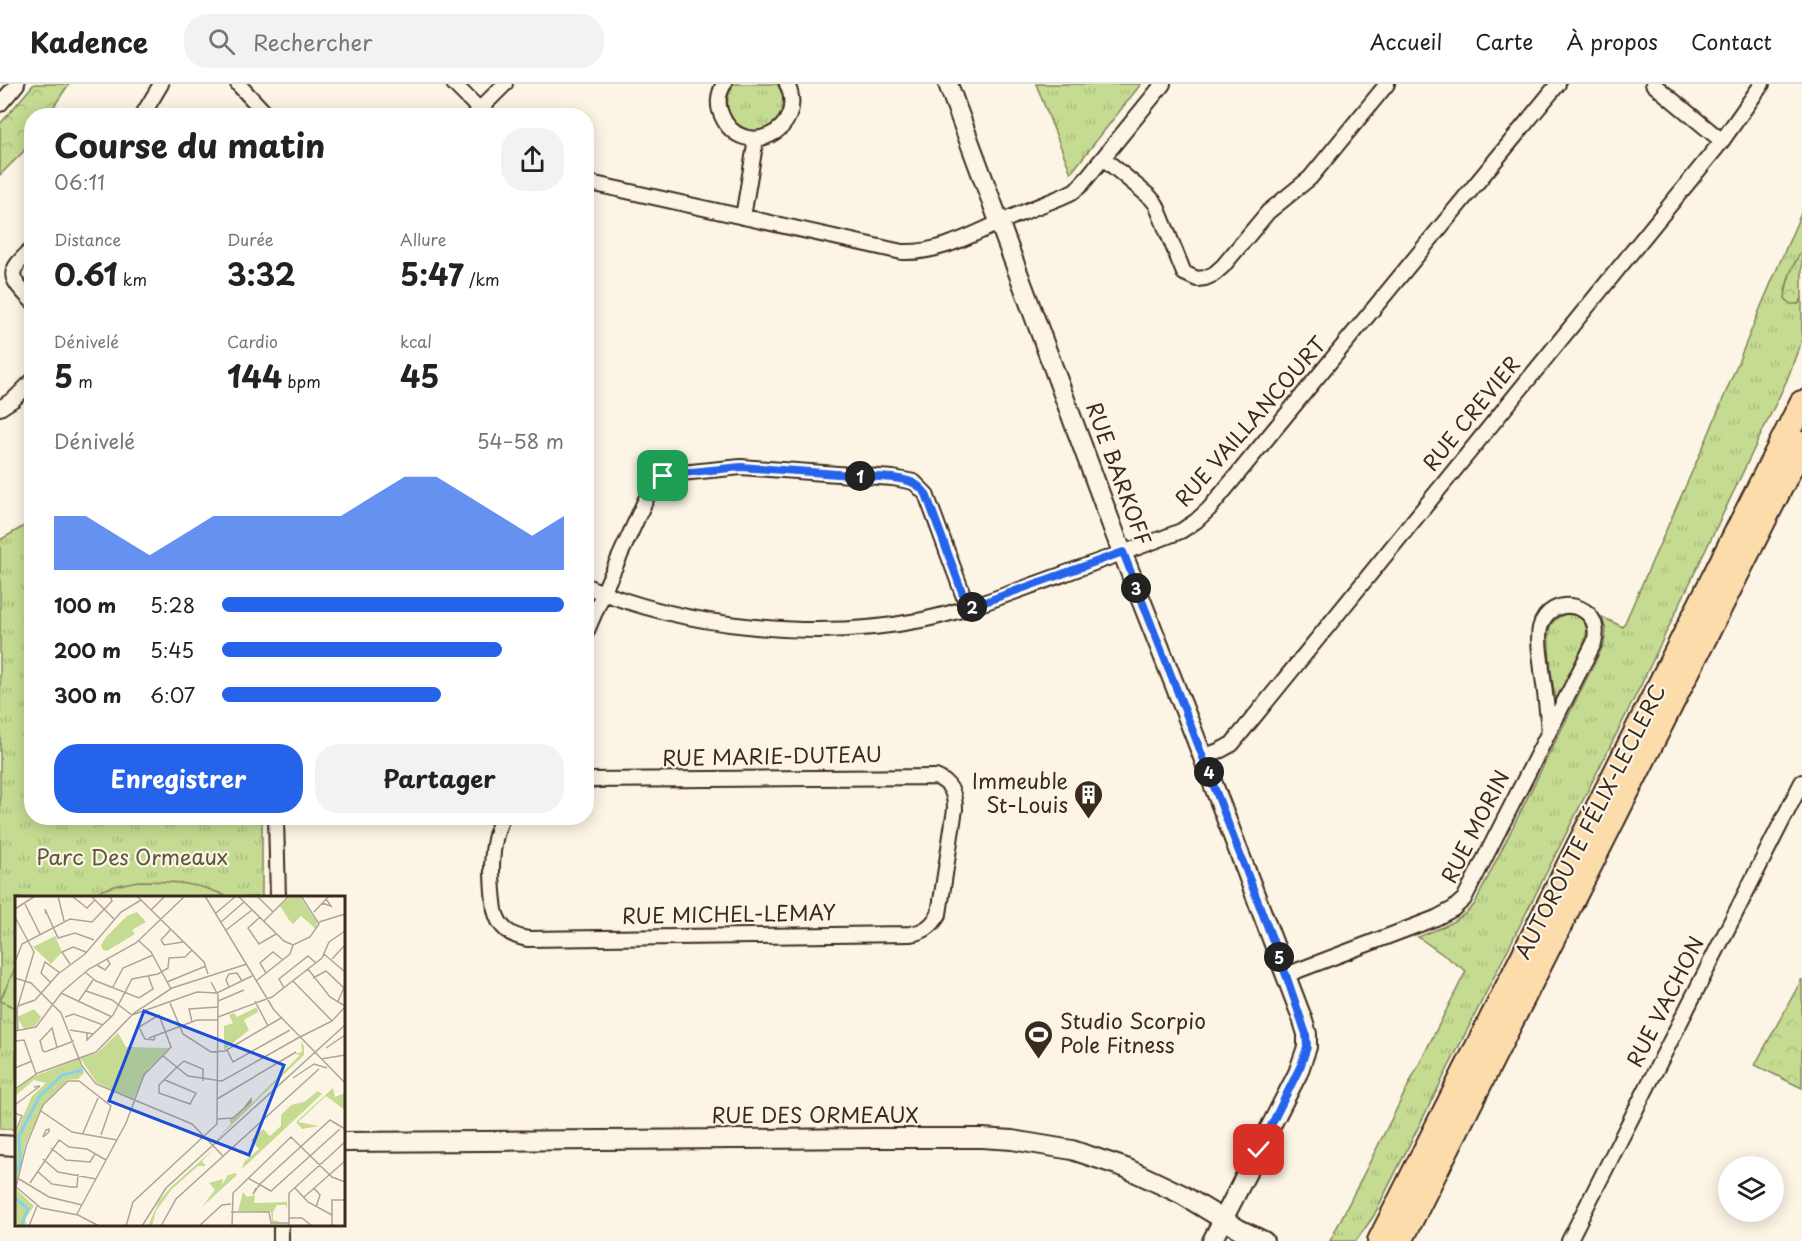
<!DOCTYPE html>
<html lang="fr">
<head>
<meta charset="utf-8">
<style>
  body { margin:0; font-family:"Playpen Sans",sans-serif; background:#f2f2f2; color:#222; height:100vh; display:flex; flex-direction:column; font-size:22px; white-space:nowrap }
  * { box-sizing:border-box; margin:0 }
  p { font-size:20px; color:#767676 }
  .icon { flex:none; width:33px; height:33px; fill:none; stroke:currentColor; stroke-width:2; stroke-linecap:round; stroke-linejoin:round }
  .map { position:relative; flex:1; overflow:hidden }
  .sheet { position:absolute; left:24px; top:24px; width:570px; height:717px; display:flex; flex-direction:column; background:#fff; border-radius:24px; box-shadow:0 3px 15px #0003 }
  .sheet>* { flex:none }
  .buttons { position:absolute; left:1718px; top:1072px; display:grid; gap:12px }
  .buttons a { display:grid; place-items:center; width:66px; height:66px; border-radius:50%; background:#fff; box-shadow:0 3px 15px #0003; font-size:30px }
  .pin { position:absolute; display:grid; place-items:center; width:51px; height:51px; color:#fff; margin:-26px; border-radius:12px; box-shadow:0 3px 9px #0006 }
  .km { position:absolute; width:30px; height:30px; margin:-15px; border-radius:50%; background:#222; color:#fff; font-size:16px; line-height:30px; text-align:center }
  .round { display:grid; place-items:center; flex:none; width:63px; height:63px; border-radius:24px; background:#f2f2f2 }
  .head { display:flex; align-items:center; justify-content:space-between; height:102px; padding:0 30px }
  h1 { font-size:33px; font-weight:700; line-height:45px }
  .stats { display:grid; grid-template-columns:repeat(3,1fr); gap:9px; height:102px; padding:6px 30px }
  .stats div { display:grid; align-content:center }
  .stats b { font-size:30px; font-weight:700 }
  .stats small { font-size:16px; font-weight:400 }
  .stats p { font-size:16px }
  .chart { height:168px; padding:12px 30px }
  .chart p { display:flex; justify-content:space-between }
  .chart svg { width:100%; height:108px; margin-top:6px; fill:#2563eb; opacity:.7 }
  .cta { display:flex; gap:12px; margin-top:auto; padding:12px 30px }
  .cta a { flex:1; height:69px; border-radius:24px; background:#2563eb; color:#fff; font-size:24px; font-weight:700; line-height:69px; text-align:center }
  .cta a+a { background:#f2f2f2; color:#222 }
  ul { padding:0 30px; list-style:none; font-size:20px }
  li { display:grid; grid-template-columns:96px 72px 1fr; align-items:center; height:45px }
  li i { height:15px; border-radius:8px; background:#2563eb }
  header { display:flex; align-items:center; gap:36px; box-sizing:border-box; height:84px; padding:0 30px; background:#fff; border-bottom:2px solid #e0e0e0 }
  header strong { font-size:28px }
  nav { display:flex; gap:33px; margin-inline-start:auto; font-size:21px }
  .search { width:420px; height:54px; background:#f2f2f2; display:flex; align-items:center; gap:15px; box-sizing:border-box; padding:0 21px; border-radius:24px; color:#767676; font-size:22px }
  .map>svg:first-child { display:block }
  .grass { fill:url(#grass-tufts); stroke:#808258; stroke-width:1.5 }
  .forest { fill:url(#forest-crowns); stroke:#808258; stroke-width:1.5 }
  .pitch { fill:#c5db91; stroke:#808258; stroke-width:1.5 }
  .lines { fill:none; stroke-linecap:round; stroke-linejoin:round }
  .street-casing { stroke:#3b2a1e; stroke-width:18 }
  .secondary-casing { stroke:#3b2a1e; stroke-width:22 }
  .highway-casing { stroke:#3b2a1e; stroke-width:28 }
  .street { stroke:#fcf5e5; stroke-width:14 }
  .secondary { stroke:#fcf5e5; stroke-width:18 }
  .highway { stroke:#fddcac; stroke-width:24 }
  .route-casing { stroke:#fff; stroke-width:12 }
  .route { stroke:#2563eb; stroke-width:8 }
  .labels { text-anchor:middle; stroke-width:4.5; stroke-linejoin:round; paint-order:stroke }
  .street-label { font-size:21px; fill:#3b2a1e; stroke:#fcf5e5 }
  .poi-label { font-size:21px; fill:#3b2a1e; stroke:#fcf5e5; text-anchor:end }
  .park-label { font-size:21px; fill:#5e563b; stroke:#fcf5e5 }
  .inset-river { fill:none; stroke:#89d0eb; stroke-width:3 }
  .inset-road { fill:none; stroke:#afa495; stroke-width:1.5 }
  .view { fill:#1d4ed8; fill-opacity:0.15; stroke:#1d4ed8; stroke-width:3 }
  .inset-edge { fill:none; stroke:#3b2a1e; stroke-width:3 }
</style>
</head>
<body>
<header>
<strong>Kadence</strong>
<div class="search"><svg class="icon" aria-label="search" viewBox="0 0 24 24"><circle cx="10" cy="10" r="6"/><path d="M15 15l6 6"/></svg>Rechercher</div>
<nav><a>Accueil</a><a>Carte</a><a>À propos</a><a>Contact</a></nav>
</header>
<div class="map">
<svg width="1802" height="1157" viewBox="0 0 1802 1157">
  <defs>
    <pattern id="grass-tufts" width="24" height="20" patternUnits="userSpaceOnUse" patternTransform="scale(1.5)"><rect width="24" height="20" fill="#c5db91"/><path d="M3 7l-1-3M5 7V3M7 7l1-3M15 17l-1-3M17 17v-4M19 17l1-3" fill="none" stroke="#aabc7d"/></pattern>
    <pattern id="forest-crowns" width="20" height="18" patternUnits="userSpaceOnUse" patternTransform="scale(1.5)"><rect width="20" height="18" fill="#c5db91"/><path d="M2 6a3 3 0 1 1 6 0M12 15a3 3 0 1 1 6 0" fill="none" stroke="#aabc7d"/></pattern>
  </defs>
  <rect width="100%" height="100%" fill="#fcf5e5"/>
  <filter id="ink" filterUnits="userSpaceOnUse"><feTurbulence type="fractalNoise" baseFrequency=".0167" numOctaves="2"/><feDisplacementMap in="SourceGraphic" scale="12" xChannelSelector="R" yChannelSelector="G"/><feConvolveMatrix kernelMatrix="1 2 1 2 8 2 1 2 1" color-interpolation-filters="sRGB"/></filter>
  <g filter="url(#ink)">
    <path class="grass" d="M733 0H777C783 8 785 17 782 27 770 65 709 43 733 0Z
      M1036 0H1141L1071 89Z
      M1802 127V166L1790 190 1785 207 1798 220 1802 215V255L1787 296 1641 601 1373 1133 1356 1157H1330L1466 887 1418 853C1438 845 1459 838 1474 821L1604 560 1606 547 1602 533 1623 543 1707 354 1762 220Z
      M31 438 32 734H262V813L16 814V1045H0V456Z
      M1567 530C1602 534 1581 566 1572 584 1567 593 1563 606 1556 614 1552 604 1546 549 1551 541 1555 534 1560 532 1567 530Z"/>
    <path class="forest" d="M34 0H69L48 31 32 32 31 56 23 68 0 91V40Z
      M1802 166V215L1798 220H1790L1785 214C1786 197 1793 180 1802 166Z
      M1802 895V1004L1755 981Z"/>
    <path class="pitch" d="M139 797C170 797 200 799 228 813H87C103 804 120 800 139 797Z
      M16 882V924L0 917Z"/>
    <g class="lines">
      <defs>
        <path id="street" d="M238 0 268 32
          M454 0 484 30
          M724 0C718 10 717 22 722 32 742 78 809 47 787 0
          M1653 0 1722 57
          M0 20 17 0
          M142 32 161 0
          M473 32 505 0
          M1103 74 1150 113 1156 120 1184 189 1197 195 1205 194 1214 190 1223 182 1268 128 1310 94 1387 0
          M586 98 902 168C944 170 983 144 1022 129 1039 121 1057 116 1074 107L1081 101 1163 0
          M743 133 756 55
          M32 165C6 189 8 192 32 217
          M0 324 14 315 32 297
          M586 502C685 544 817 557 922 536 970 526 1015 507 1061 491 1101 476 1141 463 1181 447L1196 437 1209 425 1558 0
          M586 549 608 498 651 404C657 396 662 392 671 390L741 383 893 394 914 398 926 410 968 524
          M1203 673 1221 666 1232 660 1722 57 1762 0
          M276 734 278 814
          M502 734C489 762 491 795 495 826 499 844 510 852 528 855L910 850C924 848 932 842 939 830L955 725C955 710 951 699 936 693L586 696
          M1286 891 1436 834 1453 825 1464 815 1594 559C1606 519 1549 507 1540 544 1537 557 1541 572 1542 586 1545 606 1547 626 1549 646
          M281 1140V1157
          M1569 1157 1802 698"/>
        <path id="secondary" d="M948 0 1115 450 1194 650 1302 934 1307 950V963L1298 989 1212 1157
          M344 1058 877 1054H982L1012 1056 1072 1066 1126 1084 1181 1110 1239 1145 1264 1157
          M0 1061 16 1062"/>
        <path id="highway" d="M1380 1157 1802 319
          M1400 1157 1802 360"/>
      </defs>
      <use href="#street" class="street-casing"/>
      <use href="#secondary" class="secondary-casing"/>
      <use href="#highway" class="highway-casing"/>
      <use href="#street" class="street"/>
      <use href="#secondary" class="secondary"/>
      <use href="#highway" class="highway"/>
    </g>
  </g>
  <g class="lines" filter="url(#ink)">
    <defs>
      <path id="route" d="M663 392 671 390 741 383 893 394C908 396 917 398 926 410L968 524 1123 468 1194 650 1286 891 1306 950 1307 963 1301 981 1259 1066"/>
    </defs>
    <use href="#route" class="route-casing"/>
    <use href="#route" class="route"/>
  </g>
  <defs>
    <symbol id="building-pin" viewBox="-11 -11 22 30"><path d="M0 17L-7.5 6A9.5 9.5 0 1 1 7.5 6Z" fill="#3b2a1e" stroke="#fcf5e5"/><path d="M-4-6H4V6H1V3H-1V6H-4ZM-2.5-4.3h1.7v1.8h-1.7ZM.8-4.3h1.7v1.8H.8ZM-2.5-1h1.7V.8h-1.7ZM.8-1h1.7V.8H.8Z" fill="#fff"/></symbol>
    <symbol id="stadium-pin" viewBox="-11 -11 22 30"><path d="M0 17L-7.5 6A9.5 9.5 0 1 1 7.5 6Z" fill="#3b2a1e" stroke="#fcf5e5"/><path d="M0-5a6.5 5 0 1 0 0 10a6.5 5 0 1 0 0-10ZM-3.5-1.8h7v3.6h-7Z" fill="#fff"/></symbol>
  </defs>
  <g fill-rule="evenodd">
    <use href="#building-pin" x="1072" y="694" width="33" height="45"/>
    <use href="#stadium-pin" x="1022" y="934" width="33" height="45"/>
  </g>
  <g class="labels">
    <g class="street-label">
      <text transform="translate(1472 330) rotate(-51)" y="7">RUE CREVIER</text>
      <text transform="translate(1251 338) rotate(-49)" y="7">RUE VAILLANCOURT</text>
      <text transform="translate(1118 390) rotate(70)" y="7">RUE BARKOFF</text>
      <text transform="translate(772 673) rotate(-1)" y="7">RUE MARIE-DUTEAU</text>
      <text transform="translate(1591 738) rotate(-63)" y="7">AUTOROUTE FÉLIX-LECLERC</text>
      <text transform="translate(1476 743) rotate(-63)" y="7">RUE MORIN</text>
      <text transform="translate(729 831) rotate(-1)" y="7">RUE MICHEL-LEMAY</text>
      <text transform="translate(1666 918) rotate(-63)" y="7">RUE VACHON</text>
      <text x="815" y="1039">RUE DES ORMEAUX</text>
    </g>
    <g class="poi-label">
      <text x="1068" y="705">Immeuble<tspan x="1068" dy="24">St-Louis</tspan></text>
      <text x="1060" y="945" text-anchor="start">Studio Scorpio<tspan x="1060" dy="24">Pole Fitness</tspan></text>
    </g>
    <g class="park-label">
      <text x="132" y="781">Parc Des Ormeaux</text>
    </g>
  </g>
  <g transform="translate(15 812)">
    <rect width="330" height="330" fill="#fcf5e5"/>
    <path d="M276 0 285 1 302 27 301 33 286 20 278 28 274 24 265 10ZM122 16 131 26 117 34 120 38 92 55 88 54 86 49 91 41 112 20ZM40 40 47 56 36 68 18 51ZM242 111 243 116 229 124 234 134 209 154V130L218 127 214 119 219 117 222 121ZM103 137 111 151 154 152 133 173 118 204 82 187 65 162 82 157ZM286 146 289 150V159L198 247 216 228 214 224 239 205 285 159 280 158 287 156ZM63 163 69 177 63 183 53 184 28 208 10 249 1 293 19 310 10 323 12 330H5L0 327V239L17 200 31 187 19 184 0 200V194L15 182ZM200 252 187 265 191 270H183L157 293 141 315 137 330H133L144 305 156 291ZM228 296 232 301 240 299 239 307 272 306V314L271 309H262L258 316V324L266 326H257L256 316 223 315Z" fill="#c5db91"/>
    <path d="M19 113 26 121 20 130 9 133 2 121ZM318 192 320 201 330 197V214L311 200 283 226 304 230 287 233 281 226ZM303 195 307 198 227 273 229 266 244 253 236 244 248 233 255 240 266 230V219L276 209 289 206ZM221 277 222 279 187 311 200 294 194 287 208 283 207 289 213 279Z" fill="#c5db91"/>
    <path d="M112 181 124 187 113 197 101 186Z" fill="#c5db91"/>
    <path class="inset-river" d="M0 277 5 267 4 240 24 201 47 179 68 174M0 302 13 313 6 330"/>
    <path class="inset-road" d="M43 0 49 25M57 0 72 12 80 4M76 0 99 23M122 0 189 66 193 78M190 0 259 114 330 187M223 0 269 45 278 49 295 41 304 28 286 0M242 0 258 16M307 7 316 10 311 3M10 8 25 38M0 13 20 0M136 14 150 0M299 16 314 0M201 17 221 0M31 18 30 13 43 42 60 37 79 44M0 21 19 56 2 113 3 134M245 21 233 32 244 48 261 38M249 25 274 0M206 26 229 6M304 26 330 18M156 33 146 44 149 49 168 46M211 34 237 14M124 45 136 56 156 93M309 58 330 76M317 63 330 49M0 66 7 48 55 23 77 26 97 5 95 0M55 68 47 56 58 51 71 56M82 69 90 74 95 68 92 63M293 73 315 101 330 110M70 76 81 85 124 102 138 93 133 79M251 77 245 67 258 56 268 64M0 82 16 87 46 117 67 170 81 188 177 228 208 260M298 82 311 75 329 92 323 105M241 85 275 58 278 49M278 85 317 125 330 111M35 86 26 77 30 66 45 77M152 86 191 70M98 91 108 72 138 59M214 91 211 84 214 78 222 77 227 85M269 92 264 83 293 60 301 67M71 95 97 104 117 119M46 97 97 121M203 105 229 94M240 105 253 130M63 106 78 84M155 107 168 138 196 156 210 155 266 122M3 110 20 104 43 78 70 58 106 16 126 4M117 119 182 96 202 97 237 80M50 121 59 118 88 129M203 121 257 101 307 62 314 46 330 35M177 126 174 113 203 111M55 134 79 138M0 135 21 131 47 96 74 73 121 47 170 0M72 136V144L98 119 117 83 143 78 153 72 154 62 170 61 177 54M134 142 182 124H203M283 142 317 125M0 145 9 144 21 178M42 151 37 132 25 145 28 155 30 156 59 145M311 152 330 139M212 154 218 166 275 134M148 160 173 180 207 185 283 142M306 163 330 159M0 172 17 165M278 182 299 168 312 172M150 184 181 197 175 208 144 197V189L161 172 169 165 188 173V185M0 193 23 177 81 156 119 117 157 92 232 68M202 203 281 156M0 209 25 190 19 191M26 215 57 236 102 244M0 217 7 220 0 236M202 223 218 222 236 206V203L230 211M34 233V236L28 241 31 234ZM68 237 83 202M36 252 51 264 75 266 80 258M28 263 43 276 81 283M22 275 37 288 56 291H62L63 278M233 282 256 295 325 233M4 283 34 301 67 309M15 287 44 244 54 251 72 253 91 264M241 292 238 298 245 288 315 224 330 233M280 292 293 306 317 319M299 292 305 299 301 311M289 301 330 265M216 316H254L256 327H274M62 318 111 227 129 179 156 151 144 119 124 131 130 143 139 144 141 139M274 322H287L297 330M14 330 22 310M84 330 63 319 26 312 1 291 11 250 28 209 53 185H64L96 210 86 239M111 330 118 306 202 228 203 99 196 86M127 330 151 292 330 129M146 330 161 303 304 173M184 330 207 309 216 308M217 330 218 297 276 241 317 281 330 286M274 330V297L330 246M317 330V304H330"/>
    <path class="view" d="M129 115 269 169 234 259 94 205Z"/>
    <rect width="330" height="330" class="inset-edge"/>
  </g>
</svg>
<div class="buttons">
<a><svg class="icon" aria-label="layers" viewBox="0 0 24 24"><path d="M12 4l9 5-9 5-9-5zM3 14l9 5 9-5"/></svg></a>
</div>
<div class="pin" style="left:663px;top:392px;background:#1e9e55"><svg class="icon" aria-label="arrive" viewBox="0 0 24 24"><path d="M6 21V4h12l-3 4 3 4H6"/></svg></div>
<div class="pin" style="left:1259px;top:1066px;background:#d93025"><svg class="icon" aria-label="check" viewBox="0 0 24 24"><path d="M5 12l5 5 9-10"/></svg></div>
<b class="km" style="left:860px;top:392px">1</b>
<b class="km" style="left:972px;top:523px">2</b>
<b class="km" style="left:1136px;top:504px">3</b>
<b class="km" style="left:1209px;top:688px">4</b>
<b class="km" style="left:1279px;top:873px">5</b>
<section class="sheet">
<div class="head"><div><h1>Course du matin</h1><p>06:11</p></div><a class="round"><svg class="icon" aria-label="share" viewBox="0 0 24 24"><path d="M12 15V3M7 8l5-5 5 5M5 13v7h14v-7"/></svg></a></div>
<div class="stats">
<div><p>Distance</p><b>0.61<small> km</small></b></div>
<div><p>Durée</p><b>3:32</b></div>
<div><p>Allure</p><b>5:47<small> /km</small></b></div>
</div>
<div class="stats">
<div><p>Dénivelé</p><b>5<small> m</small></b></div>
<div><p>Cardio</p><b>144<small> bpm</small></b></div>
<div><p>kcal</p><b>45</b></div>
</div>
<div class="chart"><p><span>Dénivelé</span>54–58 m</p>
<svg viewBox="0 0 160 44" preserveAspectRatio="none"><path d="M0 44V22L10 22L20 30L30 38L40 30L50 22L60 22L70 22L80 22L90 22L100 14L110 6L120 6L130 14L140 22L150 30L160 22V44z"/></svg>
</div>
<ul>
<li><b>100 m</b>5:28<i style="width:100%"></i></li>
<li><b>200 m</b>5:45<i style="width:82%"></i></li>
<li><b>300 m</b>6:07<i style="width:64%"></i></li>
</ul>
<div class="cta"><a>Enregistrer</a><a>Partager</a></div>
</section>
</div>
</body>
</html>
